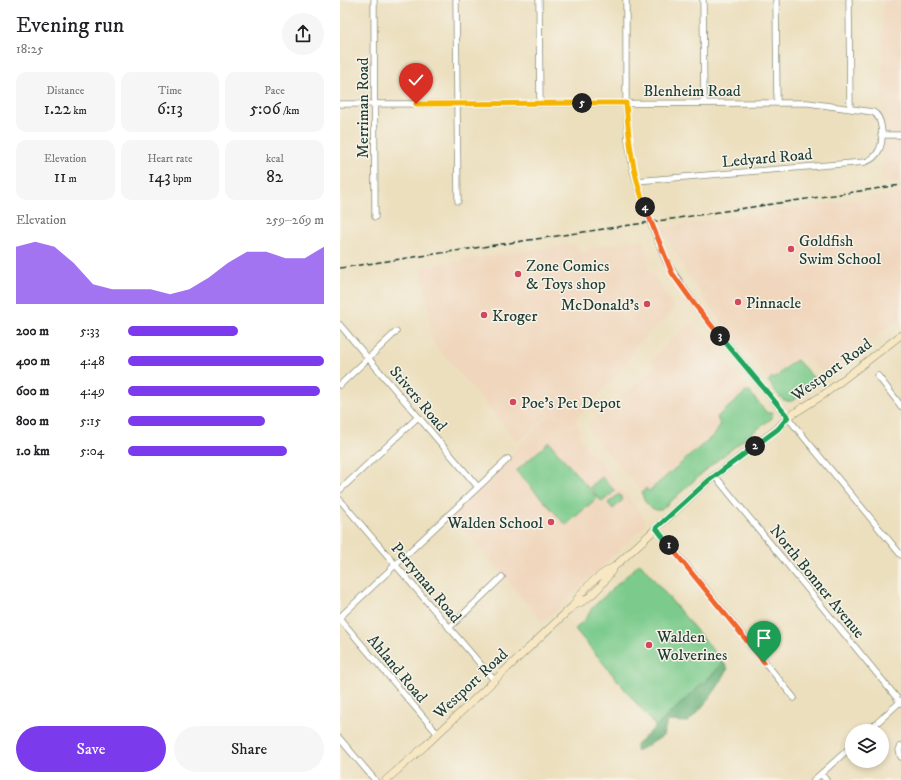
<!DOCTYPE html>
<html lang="en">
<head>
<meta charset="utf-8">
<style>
  body { margin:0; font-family:"IM FELL DW Pica",serif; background:#f6f6f6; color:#202124; height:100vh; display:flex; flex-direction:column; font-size:15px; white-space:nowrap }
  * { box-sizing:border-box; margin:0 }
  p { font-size:13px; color:#757577 }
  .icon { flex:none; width:22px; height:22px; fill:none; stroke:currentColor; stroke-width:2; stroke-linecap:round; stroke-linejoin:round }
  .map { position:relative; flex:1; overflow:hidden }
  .details { display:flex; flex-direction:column; background:#fff; width:340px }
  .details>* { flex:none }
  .controls { position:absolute; left:505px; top:724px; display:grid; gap:8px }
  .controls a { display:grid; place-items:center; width:44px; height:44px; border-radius:50%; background:#fff; box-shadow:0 2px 6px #0003; font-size:20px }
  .pin { position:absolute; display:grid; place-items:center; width:34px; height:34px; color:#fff; margin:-41px -17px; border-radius:50% 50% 50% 0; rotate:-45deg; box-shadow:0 0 4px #0007 }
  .pin .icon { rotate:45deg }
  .km { position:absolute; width:20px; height:20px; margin:-10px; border-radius:50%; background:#222; color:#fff; font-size:11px; line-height:20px; text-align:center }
  .round { display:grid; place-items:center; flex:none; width:42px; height:42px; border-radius:21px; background:#f6f6f6 }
  .overview { display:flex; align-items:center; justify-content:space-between; height:68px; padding:0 16px }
  h1 { font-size:22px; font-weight:600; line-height:30px }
  .stats { display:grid; grid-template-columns:repeat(3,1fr); gap:6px; height:68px; padding:4px 16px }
  .stats div { display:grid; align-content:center; border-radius:10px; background:#f6f6f6; text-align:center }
  .stats b { font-size:17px; font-weight:600 }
  .stats small { font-size:11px; font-weight:400 }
  .stats p { font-size:11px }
  .chart { height:112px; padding:8px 16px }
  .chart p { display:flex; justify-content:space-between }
  .chart svg { width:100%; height:72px; margin-top:4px; fill:#7c3aed; opacity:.7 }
  .primary-button { display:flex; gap:8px; margin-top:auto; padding:8px 16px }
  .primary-button a { flex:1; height:46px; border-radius:24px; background:#7c3aed; color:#fff; font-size:16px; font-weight:600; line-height:46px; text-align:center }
  .primary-button a+a { background:#f6f6f6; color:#202124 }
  ul { padding:0 16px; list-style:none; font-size:13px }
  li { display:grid; grid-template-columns:64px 48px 1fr; align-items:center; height:30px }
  li i { height:10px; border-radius:5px; background:#7c3aed }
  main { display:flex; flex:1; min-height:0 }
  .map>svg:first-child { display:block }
  .built { fill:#f0d6bc }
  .green { fill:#7ccb8c; stroke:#4e8460 }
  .forest { fill:#65af78; stroke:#427656 }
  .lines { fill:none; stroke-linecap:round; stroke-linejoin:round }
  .street-casing { stroke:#868e79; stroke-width:7 }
  .secondary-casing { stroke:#868e79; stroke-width:8 }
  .street { stroke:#fff; stroke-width:5.5 }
  .secondary { stroke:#f8e7c3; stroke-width:7 }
  .rail { stroke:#1f3d34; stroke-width:1.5; stroke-dasharray:6 3; stroke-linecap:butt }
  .split-1-casing { stroke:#fff; stroke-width:8 }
  .split-2-casing { stroke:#fff; stroke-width:8 }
  .split-3-casing { stroke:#fff; stroke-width:8 }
  .split-4-casing { stroke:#fff; stroke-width:8 }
  .split-5-casing { stroke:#fff; stroke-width:8 }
  .split-6-casing { stroke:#fff; stroke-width:8 }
  .split-1 { stroke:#f0652b; stroke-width:5 }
  .split-2 { stroke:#22a559; stroke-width:5 }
  .split-3 { stroke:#22a559; stroke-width:5 }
  .split-4 { stroke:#f0652b; stroke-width:5 }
  .split-5 { stroke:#f5b400; stroke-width:5 }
  .split-6 { stroke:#f5b400; stroke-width:5 }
  .poi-dot { fill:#d1495b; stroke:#f7f3e8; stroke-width:1.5 }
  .labels { text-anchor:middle; stroke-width:3; stroke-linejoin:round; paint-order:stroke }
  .street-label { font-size:16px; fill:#1f3d34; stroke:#f7f3e8 }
  .poi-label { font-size:16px; fill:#1f3d34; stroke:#f7f3e8; text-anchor:start }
</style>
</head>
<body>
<main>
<section class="details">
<div class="overview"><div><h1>Evening run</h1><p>18:25</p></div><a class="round"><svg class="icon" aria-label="share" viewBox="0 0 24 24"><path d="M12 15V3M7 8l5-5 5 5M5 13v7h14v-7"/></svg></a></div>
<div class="stats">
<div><p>Distance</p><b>1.22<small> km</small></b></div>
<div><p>Time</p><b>6:13</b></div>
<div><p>Pace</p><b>5:06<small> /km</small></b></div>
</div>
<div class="stats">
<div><p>Elevation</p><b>11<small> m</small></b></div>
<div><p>Heart rate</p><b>143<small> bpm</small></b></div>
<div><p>kcal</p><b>82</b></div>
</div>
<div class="chart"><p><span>Elevation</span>259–269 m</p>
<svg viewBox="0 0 160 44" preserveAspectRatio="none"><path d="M0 44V9L10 6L20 9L30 19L40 32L50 35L60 35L70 35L80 38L90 35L100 28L110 19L120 12L130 12L140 16L150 16L160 9V44z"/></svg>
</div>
<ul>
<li><b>200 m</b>5:33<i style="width:56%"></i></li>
<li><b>400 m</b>4:48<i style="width:100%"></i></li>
<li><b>600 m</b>4:49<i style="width:98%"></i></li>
<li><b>800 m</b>5:15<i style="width:70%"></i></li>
<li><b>1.0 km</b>5:04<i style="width:81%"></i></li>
</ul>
<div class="primary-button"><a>Save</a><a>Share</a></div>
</section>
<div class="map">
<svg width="561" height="780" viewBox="0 0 561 780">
  <rect width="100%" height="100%" fill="#f7f3e8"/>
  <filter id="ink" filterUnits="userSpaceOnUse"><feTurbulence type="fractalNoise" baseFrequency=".025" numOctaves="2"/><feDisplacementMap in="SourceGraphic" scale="8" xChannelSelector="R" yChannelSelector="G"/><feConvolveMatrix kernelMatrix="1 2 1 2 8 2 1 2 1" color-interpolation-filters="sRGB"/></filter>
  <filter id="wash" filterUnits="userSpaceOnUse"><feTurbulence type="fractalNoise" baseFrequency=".012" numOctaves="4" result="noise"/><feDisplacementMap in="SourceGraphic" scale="16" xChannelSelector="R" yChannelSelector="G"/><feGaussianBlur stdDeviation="0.9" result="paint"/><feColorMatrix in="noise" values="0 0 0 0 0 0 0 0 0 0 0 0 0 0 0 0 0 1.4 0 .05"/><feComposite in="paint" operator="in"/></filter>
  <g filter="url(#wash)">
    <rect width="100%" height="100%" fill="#ecdfbe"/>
    <path class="built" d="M543 0H561V181L542 183Z
      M561 193V318L485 373 461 355 429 379 362 297 320 228Z
      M304 240 308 268 333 305 332 312 296 345 286 364 235 420 237 422 240 439 305 518V525L203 622 112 516 169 459 187 437 208 416H223L234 420 223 415H207L178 442 93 342 82 266 226 245H234L244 253 252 247Z
      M354 322 407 389 376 416 379 424 376 432 345 458 309 491 306 488 302 492 249 431 250 423 316 366 311 360 332 339Z"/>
    <path class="green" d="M457 360 473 377 475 385 452 401C441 404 434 388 428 381L432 377 434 379 450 364Z
      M408 390 427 413H433L432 418 375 462 321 510C312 512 303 502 302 493L306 488 309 491 376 433 380 425 377 417Z
      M209 442 257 498 226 525 176 471Z
      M262 477 275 491 263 501 259 499 250 487Z
      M279 494 283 500 273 509 268 503Z
      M300 563 382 661 376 671 316 727 235 629 247 617 252 608Z"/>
    <path class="forest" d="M382 661 388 668C378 689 365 705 348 722L327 721 323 736 307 746 296 751V745L376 671Z"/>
  </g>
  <g filter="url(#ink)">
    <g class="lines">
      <defs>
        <path id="street" d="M34 0 35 217
          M116 0 118 201
          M199 0 200 104
          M286 0V103L288 140 293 170 306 211 326 261 355 305 561 555
          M363 0 364 103
          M436 0 437 103
          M509 0 510 108
          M0 104 468 103 533 112C543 117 544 140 539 150 536 157 531 160 525 162L296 181
          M541 135H561
          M0 325 138 487
          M538 376 561 406
          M0 385 56 332
          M375 476 561 703
          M0 490 78 417
          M0 500 154 680
          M316 528 454 698
          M0 617 168 459
          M0 619 97 733
          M109 628 162 577
          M528 731 561 701
          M0 739 35 780
          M561 746 559 750 561 757
          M481 774 486 780
          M474 780 512 746"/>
        <path id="secondary" d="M233 606C251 600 265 582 274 567L368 481 437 429 448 417 483 395 561 335
          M46 780 85 746 233 606C242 589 258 575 274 567"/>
      </defs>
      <use href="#street" class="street-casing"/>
      <use href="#secondary" class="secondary-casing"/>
      <use href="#street" class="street"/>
      <use href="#secondary" class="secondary"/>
      <path class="rail" d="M0 268 561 185"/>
    </g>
  </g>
  <g class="lines" filter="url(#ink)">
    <defs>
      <path id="split-1" d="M329 545 424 662"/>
      <path id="split-2" d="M329 545 316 528 368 481 415 446"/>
      <path id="split-3" d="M380 336 448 417 438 429 415 446"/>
      <path id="split-4" d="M305 207 332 273 355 305 380 336"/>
      <path id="split-5" d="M242 103H286C289 141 292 171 305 207"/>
      <path id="split-6" d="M76 104 242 103"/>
    </defs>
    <use href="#split-1" class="split-1-casing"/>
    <use href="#split-2" class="split-2-casing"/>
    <use href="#split-3" class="split-3-casing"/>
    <use href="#split-4" class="split-4-casing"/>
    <use href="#split-5" class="split-5-casing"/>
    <use href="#split-6" class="split-6-casing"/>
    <use href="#split-1" class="split-1"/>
    <use href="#split-2" class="split-2"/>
    <use href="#split-3" class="split-3"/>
    <use href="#split-4" class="split-4"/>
    <use href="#split-5" class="split-5"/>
    <use href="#split-6" class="split-6"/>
  </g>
  <g class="poi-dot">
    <circle cx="451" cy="249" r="4"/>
    <circle cx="178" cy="274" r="4"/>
    <circle cx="398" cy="302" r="4"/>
    <circle cx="307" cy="304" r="4"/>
    <circle cx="144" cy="315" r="4"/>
    <circle cx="173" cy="402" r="4"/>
    <circle cx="211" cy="522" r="4"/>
    <circle cx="309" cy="645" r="4"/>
  </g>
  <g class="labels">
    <g class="street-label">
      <text x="352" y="96">Blenheim Road</text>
      <text transform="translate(22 108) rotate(-90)" y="6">Merriman Road</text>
      <text transform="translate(427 157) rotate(-5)" y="6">Ledyard Road</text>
      <text transform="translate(491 369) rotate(-36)" y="6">Westport Road</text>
      <text transform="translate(79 398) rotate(50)" y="6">Stivers Road</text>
      <text transform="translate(478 581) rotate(51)" y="6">North Bonner Avenue</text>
      <text transform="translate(87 582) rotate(50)" y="6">Perryman Road</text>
      <text transform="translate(58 668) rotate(50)" y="6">Ahland Road</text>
      <text transform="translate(130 683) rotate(-43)" y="6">Westport Road</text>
    </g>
    <g class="poi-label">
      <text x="459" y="246">Goldfish<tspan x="459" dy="18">Swim School</tspan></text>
      <text x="186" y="271">Zone Comics<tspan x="186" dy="18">&amp; Toys shop</tspan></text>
      <text x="406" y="308">Pinnacle</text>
      <text x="299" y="310" text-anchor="end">McDonald's</text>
      <text x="152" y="321">Kroger</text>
      <text x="181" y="408">Poe's Pet Depot</text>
      <text x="203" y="528" text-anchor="end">Walden School</text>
      <text x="317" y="642">Walden<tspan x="317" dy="18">Wolverines</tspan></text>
    </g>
  </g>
</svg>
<div class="controls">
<a><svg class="icon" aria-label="layers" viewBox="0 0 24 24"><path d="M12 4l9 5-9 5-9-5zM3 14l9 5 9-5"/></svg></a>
</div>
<div class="pin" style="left:424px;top:662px;background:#1e9e55"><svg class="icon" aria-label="arrive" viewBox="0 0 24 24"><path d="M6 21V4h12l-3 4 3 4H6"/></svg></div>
<div class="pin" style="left:76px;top:104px;background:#d93025"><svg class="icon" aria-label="check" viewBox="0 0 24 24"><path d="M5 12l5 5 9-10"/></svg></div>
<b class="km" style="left:329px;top:545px">1</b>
<b class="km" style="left:415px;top:446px">2</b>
<b class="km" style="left:380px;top:336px">3</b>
<b class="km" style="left:305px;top:207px">4</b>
<b class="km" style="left:242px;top:103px">5</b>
</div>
</main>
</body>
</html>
